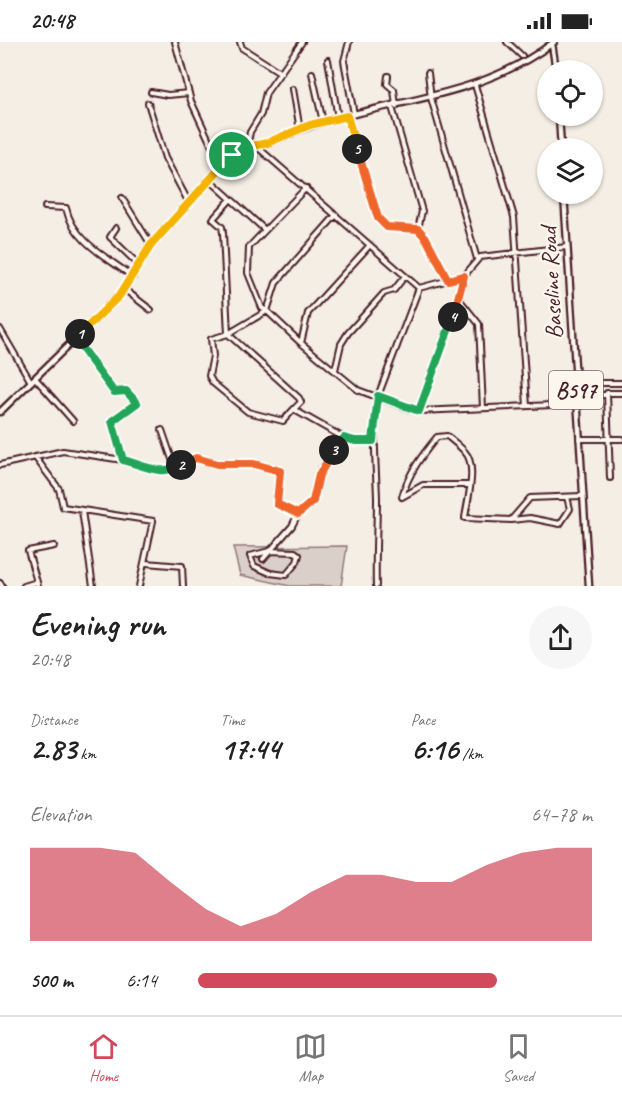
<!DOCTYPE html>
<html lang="en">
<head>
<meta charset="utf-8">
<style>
  body { margin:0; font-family:Caveat,sans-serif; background:#f6f6f6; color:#222; height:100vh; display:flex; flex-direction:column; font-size:22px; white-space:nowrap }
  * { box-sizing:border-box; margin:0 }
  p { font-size:20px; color:#767676 }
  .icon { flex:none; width:33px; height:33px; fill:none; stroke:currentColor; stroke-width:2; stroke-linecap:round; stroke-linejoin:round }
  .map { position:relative; height:544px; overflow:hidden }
  .sheet { display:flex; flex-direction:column; background:#fff; flex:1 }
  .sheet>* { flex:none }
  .buttons { position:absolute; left:537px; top:18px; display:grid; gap:12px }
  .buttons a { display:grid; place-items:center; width:66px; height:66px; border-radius:50%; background:#fff; box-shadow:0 2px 4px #0004; font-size:30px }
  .pin { position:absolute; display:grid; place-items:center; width:51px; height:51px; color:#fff; margin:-26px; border:3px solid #fff; border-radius:50%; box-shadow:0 2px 6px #0007 }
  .km { position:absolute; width:30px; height:30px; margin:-15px; border-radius:50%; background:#222; color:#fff; font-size:16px; line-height:30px; text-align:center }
  .round { display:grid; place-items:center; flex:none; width:63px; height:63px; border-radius:32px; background:#f6f6f6 }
  .summary { display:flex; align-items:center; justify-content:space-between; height:102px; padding:0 30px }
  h1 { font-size:33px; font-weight:600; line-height:45px }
  .metrics { display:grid; grid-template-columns:repeat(3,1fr); gap:9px; height:102px; padding:6px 30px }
  .metrics div { display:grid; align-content:center }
  .metrics b { font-size:30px; font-weight:600 }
  .metrics small { font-size:16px; font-weight:400 }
  .metrics p { font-size:16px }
  .chart { height:168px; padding:12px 30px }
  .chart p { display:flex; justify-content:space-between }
  .chart svg { width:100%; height:108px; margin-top:6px; fill:#d1495b; opacity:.7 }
  ul { padding:0 30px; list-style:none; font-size:20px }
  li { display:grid; grid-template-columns:96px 72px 1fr; align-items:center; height:45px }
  li i { height:15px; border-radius:8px; background:#d1495b }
  .status { display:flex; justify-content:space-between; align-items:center; height:42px; padding:0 30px; background:#fff; direction:ltr }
  .status svg { height:16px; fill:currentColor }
  .tabs { display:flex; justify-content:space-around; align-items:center; height:84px; border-top:2px solid #e0e0e0; background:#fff; font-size:16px; color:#767676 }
  .tabs a { display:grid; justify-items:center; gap:3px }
  .tabs .on { color:#d1495b }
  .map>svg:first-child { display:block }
  .green { fill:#dbd0c9; stroke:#92787a; stroke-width:1.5 }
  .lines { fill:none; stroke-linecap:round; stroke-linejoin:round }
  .minor-casing { stroke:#4a1f2b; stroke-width:8 }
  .major-casing { stroke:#4a1f2b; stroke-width:9 }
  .minor { stroke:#fbf7ec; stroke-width:4 }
  .major { stroke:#fbf7ec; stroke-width:4.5 }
  .split-1-casing { stroke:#fff; stroke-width:12 }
  .split-2-casing { stroke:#fff; stroke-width:12 }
  .split-3-casing { stroke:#fff; stroke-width:12 }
  .split-4-casing { stroke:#fff; stroke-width:12 }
  .split-5-casing { stroke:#fff; stroke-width:12 }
  .split-6-casing { stroke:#fff; stroke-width:12 }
  .split-1 { stroke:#f5b400; stroke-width:8 }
  .split-2 { stroke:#22a559; stroke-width:8 }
  .split-3 { stroke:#f0652b; stroke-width:8 }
  .split-4 { stroke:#22a559; stroke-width:8 }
  .split-5 { stroke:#f0652b; stroke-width:8 }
  .split-6 { stroke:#f5b400; stroke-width:8 }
  .labels { text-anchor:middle; stroke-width:5; stroke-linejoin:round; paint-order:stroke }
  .shield { fill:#fbf7ec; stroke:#7f6065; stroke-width:1.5 }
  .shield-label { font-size:22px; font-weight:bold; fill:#4a1f2b }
  .street-label { font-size:24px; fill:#4a1f2b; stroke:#fbf7ec }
</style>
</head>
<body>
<div class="status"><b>20:48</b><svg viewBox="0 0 49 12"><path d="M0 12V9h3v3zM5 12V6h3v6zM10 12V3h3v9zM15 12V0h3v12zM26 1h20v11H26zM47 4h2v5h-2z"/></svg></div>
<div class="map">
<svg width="622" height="544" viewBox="0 0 622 544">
  <rect width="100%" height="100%" fill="#f4eee4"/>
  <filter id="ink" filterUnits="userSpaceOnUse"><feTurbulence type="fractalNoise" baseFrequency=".0167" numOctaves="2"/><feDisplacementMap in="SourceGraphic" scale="12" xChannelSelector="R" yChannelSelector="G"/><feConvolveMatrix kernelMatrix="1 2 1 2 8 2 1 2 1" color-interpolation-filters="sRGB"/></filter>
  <g filter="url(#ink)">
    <path class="green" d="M347 504 341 544H290L240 533 233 505Z"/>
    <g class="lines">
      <defs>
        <path id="minor" d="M175 0 191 59 221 124
          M240 0 242 6 281 31
          M349 0 344 19 354 72
          M507 0 522 14
          M328 18 338 76
          M312 31 323 80
          M428 31 431 56 477 217
          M388 34 387 42 394 48 396 64
          M475 43 514 175 527 364
          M293 47 300 88
          M151 50 168 53 189 51
          M148 61 165 116 188 159
          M392 65 422 169 418 187
          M347 74 378 176 387 185 418 187 426 197 448 238
          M255 103 419 246 378 354C372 388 376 421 377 456 377 485 375 515 376 544
          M247 105 250 90 261 72 266 51 302 0
          M210 138 265 188
          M306 146 249 205 248 231 262 266 267 269 228 292 299 356 301 360 294 367 298 370 344 396
          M122 156 151 203
          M231 157 213 177 222 185 223 191 228 292 211 297 213 314 209 334 213 341 248 370 283 379 294 367
          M45 165 66 166C73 199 108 216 133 235
          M116 186 110 195 139 223
          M370 203 308 271 301 301 358 348 409 367 419 369 576 362
          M419 246 464 234
          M124 247 151 268
          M459 257 479 282 483 366
          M0 287 31 340
          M75 297 114 350 126 349 137 361 112 379 123 418
          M301 301 267 269 276 241 336 173
          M335 328 341 302 348 291 384 251 394 248 405 234
          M35 336 73 379
          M575 341H622
          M577 353H607
          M419 369 459 257 464 234 480 215 567 205
          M162 388 175 426
          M579 397H622
          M35 415 59 447 63 465 153 479 139 544
          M0 423 63 409 123 418 154 428 167 429 197 416 217 422H254L280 429 277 462 298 472 313 459 321 427 344 396 355 399H373
          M610 436 607 351H622
          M468 443H423L402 455C408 432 422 413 437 395L447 394C453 399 460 404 465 410 478 424 467 459 465 476L511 478 530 456 582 454
          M82 469 93 544
          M511 478 530 476 560 482 570 467 567 455
          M269 509 295 510 299 513 297 520 286 533 270 531 254 524 250 514Z
          M263 517 292 484 298 472
          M146 521 182 524 183 544
          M37 540 28 509 54 504
          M0 541 2 544
          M24 544 37 540 38 544"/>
        <path id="major" d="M552 2 556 28
          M559 74 561 106
          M564 152 589 544
          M0 370 119 254 151 203 232 113C246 105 260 104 275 98 293 91 311 83 331 78 410 56 485 52 554 0"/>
      </defs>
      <use href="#minor" class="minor-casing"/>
      <use href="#major" class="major-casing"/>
      <use href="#minor" class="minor"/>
      <use href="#major" class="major"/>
    </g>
  </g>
  <g class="lines" filter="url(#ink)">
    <defs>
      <path id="split-1" d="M80 292 119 254 151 203 232 113"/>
      <path id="split-2" d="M80 292 75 297 114 350 126 349 137 361 112 379 123 418C143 423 161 435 181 423"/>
      <path id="split-3" d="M181 423 196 416 217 422H254L280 429 277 462 298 472 313 459 319 433 334 408"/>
      <path id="split-4" d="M334 408 344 396 355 399H373L378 354 419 369 453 275"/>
      <path id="split-5" d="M357 107 378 176 387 185 418 187 426 196 448 238 464 234 453 275"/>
      <path id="split-6" d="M232 113 247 105 267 101 310 83 347 74 357 107"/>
    </defs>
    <use href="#split-1" class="split-1-casing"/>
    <use href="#split-2" class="split-2-casing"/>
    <use href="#split-3" class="split-3-casing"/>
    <use href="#split-4" class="split-4-casing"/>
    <use href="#split-5" class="split-5-casing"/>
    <use href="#split-6" class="split-6-casing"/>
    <use href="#split-1" class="split-1"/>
    <use href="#split-2" class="split-2"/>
    <use href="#split-3" class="split-3"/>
    <use href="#split-4" class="split-4"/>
    <use href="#split-5" class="split-5"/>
    <use href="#split-6" class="split-6"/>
  </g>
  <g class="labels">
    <rect class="shield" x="549" y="329" width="54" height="38" rx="4.5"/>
    <g class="shield-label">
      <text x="576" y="356">B597</text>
    </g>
    <g class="street-label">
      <text transform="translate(551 241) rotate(-93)" y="8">Baseline Road</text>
    </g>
  </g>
</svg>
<div class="buttons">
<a><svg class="icon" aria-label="locate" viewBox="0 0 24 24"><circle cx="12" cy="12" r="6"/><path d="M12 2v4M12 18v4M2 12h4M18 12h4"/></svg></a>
<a><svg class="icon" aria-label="layers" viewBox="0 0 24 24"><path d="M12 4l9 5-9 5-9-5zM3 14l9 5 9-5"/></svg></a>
</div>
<div class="pin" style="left:232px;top:113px;background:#1e9e55"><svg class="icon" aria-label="arrive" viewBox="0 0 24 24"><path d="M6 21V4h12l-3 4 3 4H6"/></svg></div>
<b class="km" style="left:80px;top:292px">1</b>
<b class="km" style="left:181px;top:423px">2</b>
<b class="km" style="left:334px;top:408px">3</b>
<b class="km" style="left:453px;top:275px">4</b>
<b class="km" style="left:357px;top:107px">5</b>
</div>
<section class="sheet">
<div class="summary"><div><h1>Evening run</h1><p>20:48</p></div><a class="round"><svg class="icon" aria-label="share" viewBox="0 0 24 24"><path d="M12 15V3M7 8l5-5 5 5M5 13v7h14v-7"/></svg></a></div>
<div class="metrics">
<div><p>Distance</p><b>2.83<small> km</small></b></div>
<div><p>Time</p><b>17:44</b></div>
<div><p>Pace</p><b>6:16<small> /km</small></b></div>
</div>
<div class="chart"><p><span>Elevation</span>64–78 m</p>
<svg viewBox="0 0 160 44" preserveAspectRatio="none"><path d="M0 44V6L10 6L20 6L30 8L40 20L50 31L60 38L70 33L80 24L90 17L100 17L110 20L120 20L130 13L140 8L150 6L160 6V44z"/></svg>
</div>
<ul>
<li><b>500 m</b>6:14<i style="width:76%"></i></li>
</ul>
</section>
<nav class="tabs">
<a class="on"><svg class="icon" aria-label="home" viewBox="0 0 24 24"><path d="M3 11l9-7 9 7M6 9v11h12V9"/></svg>Home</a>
<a><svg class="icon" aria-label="map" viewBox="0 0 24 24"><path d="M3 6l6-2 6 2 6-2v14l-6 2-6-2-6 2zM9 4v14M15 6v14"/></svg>Map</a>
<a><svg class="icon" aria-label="saved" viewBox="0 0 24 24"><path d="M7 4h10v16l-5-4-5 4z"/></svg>Saved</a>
</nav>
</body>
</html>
